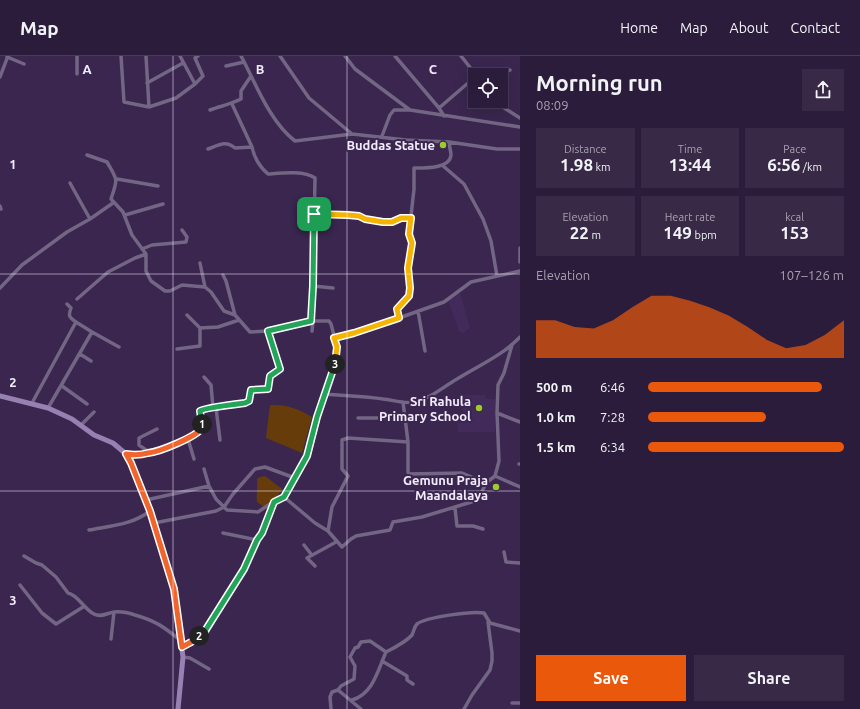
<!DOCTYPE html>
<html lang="en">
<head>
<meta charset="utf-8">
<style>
  body { margin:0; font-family:Ubuntu,sans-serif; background:#382946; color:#f1f3f6; height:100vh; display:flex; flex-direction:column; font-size:15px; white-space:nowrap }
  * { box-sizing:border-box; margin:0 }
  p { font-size:13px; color:#a6a1af }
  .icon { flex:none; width:22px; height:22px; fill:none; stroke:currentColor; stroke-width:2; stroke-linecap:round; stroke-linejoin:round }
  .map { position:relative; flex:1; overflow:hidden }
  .details { display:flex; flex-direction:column; background:#2c1c3b; width:340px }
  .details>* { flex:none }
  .fabs { position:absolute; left:468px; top:12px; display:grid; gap:8px }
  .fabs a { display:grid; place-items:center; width:40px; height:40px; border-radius:0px; background:#2c1c3b; box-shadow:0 4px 16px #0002,0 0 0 1px #483a55; font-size:20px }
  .pin { position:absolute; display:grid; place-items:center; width:34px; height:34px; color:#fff; margin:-17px; border-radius:8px; box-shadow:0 2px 6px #0006 }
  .km { position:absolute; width:20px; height:20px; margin:-10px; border-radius:50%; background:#222; color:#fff; font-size:11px; line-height:20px; text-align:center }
  .round { display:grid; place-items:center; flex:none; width:42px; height:42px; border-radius:0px; background:#382946 }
  .summary { display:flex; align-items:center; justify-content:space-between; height:68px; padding:0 16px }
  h1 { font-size:22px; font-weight:700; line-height:30px }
  .stats { display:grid; grid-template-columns:repeat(3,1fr); gap:6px; height:68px; padding:4px 16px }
  .stats div { display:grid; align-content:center; border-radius:0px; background:#382946; text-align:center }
  .stats b { font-size:17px; font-weight:700 }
  .stats small { font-size:11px; font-weight:400 }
  .stats p { font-size:11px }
  .chart { height:112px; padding:8px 16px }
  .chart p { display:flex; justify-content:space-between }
  .chart svg { width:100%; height:72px; margin-top:4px; fill:#ea580c; opacity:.7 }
  .action { display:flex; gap:8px; margin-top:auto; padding:8px 16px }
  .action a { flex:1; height:46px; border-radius:0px; background:#ea580c; color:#fff; font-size:16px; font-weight:700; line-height:46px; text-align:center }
  .action a+a { background:#382946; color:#f1f3f6 }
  ul { padding:0 16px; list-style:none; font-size:13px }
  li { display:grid; grid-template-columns:64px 48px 1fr; align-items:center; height:30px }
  li i { height:10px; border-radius:5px; background:#ea580c }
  header { display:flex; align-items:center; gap:24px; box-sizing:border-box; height:56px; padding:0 20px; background:#2c1c3b; border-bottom:1px solid #483a55 }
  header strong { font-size:19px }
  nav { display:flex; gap:22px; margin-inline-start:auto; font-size:14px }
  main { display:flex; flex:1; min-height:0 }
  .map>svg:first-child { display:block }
  .built { fill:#422a5a }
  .green { fill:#663d0a }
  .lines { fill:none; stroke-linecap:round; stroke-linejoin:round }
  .street { stroke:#736584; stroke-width:3.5 }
  .secondary { stroke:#9781b3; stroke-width:5 }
  .split-1-casing { stroke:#fff; stroke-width:8 }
  .split-2-casing { stroke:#fff; stroke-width:8 }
  .split-3-casing { stroke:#fff; stroke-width:8 }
  .split-4-casing { stroke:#fff; stroke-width:8 }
  .split-1 { stroke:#22a559; stroke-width:5 }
  .split-2 { stroke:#f0652b; stroke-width:5 }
  .split-3 { stroke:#22a559; stroke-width:5 }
  .split-4 { stroke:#f5b400; stroke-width:5 }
  .grid { fill:none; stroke:#f2ebfb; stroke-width:1; stroke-opacity:0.55 }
  .poi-dot { fill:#9eca2f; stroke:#3a264f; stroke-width:1.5 }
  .labels { text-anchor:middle; stroke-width:4; stroke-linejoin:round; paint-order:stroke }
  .poi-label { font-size:13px; font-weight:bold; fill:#f2ebfb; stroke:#3a264f; text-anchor:end }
  .grid-label { font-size:13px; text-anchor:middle; font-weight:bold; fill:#f2ebfb; stroke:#3a264f; stroke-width:4; stroke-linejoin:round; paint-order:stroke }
</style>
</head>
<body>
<header>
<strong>Map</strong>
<nav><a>Home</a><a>Map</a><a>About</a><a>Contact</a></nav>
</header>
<main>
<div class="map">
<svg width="520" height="653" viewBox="0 0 520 653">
  <rect width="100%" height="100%" fill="#3a264f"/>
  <path class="built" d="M460 237 470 272 463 277 459 275 448 245Z
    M463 339H485L486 343H495V376H458V361H463Z"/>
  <path class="green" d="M270 349C289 349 296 352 312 361L302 397 266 382Z
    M265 420 282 433 268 454 257 446C256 438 258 432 257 423L260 421Z"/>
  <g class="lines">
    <path class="street" d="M77 0V18
      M121 0 124 46 149 51 176 42 195 28 203 20 195 2 198 0
      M146 0 149 51
      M180 0 195 28
      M241 0C256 28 270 66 295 85L352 78 406 84 449 86 497 93H520
      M280 0 309 42 352 78
      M345 0 355 13 410 54
      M395 0 439 52 444 60
      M461 0 476 19
      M7 1 24 8
      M226 10 244 6
      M500 19 510 14
      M0 21 8 0
      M147 27 183 7
      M496 45 498 48 520 62
      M232 48 252 91C254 101 260 111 268 118 281 117 304 114 315 122L313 230 311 265
      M439 52 475 21
      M210 54C221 50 231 48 241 43V35L251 20
      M382 80 390 59 394 54H410L520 71
      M208 93C219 89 226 84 235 92L252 91
      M87 99 107 106C118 125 118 122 111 143L123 156 132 179 146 198V215L151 225 165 235H170L182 229 205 231 211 236 224 255 235 259 250 276 268 275 311 265H329L331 268 337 291 335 307 317 361 307 400 284 441 274 446 263 477 257 484 244 513 229 539 205 575 193 585 182 591
      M442 109 464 128 483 163 491 185 497 220
      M117 123 158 130
      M70 127 90 163
      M0 150 1 153
      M314 158 347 159 359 160 365 163 383 166H392L401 162H411
      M125 159 163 148
      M520 192V206
      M142 193 152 189 186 186 187 181 182 174
      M200 207 205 231
      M223 219 226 225 235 259
      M313 230 333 232
      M0 232 22 209 67 176 90 163 113 147
      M77 243 108 216 135 202 146 198
      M67 248 71 252C68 260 69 261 76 266
      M418 255 425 295
      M187 259 200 272 218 271 239 264
      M399 262 444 246 471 226 520 215
      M312 275 313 265
      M92 276 119 291
      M335 282 354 277 399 262 397 253 409 240 410 232 408 212 412 187 409 178 414 133V112C424 112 450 113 451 99 451 95 449 90 449 86
      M177 293 200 290V272
      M80 298 91 305
      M204 321 211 329 213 352
      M62 330 87 348
      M325 338C345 340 364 340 383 343 393 344 404 348 414 346 430 343 443 331 457 323 478 310 503 299 520 281
      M403 346 408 386V416L409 418 462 417 486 427
      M32 347 76 266 92 276 48 352
      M216 352 220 384
      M497 357 520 366
      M358 362H405
      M81 369 94 356
      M150 397 139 389V382L157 373
      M126 398 150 397 188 383
      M194 403 188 383 200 376 202 372 200 355C203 352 237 348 245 347L249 345 251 334 268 333 270 320 280 313 268 275
      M519 408H520
      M204 413 209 430 216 443 227 454 258 456 273 446
      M495 420 499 405 497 357 498 329 504 317 512 289
      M495 420 520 431
      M284 441 315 467 328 475 342 491 351 483 356 480 390 474 393 466 422 461 478 444 486 427 495 420
      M146 444 209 430
      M455 452 457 470H473L483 473
      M154 467 216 455 224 451 233 438 255 413 265 411 295 422
      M89 474C110 470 132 469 150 455
      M328 475 332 451 348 420 342 413V384L348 382 408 386
      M223 477 257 484
      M304 489 311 498
      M504 496 506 506 520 507
      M24 500 36 507 42 509 56 521 68 537C78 539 84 553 94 558 101 562 107 557 114 556 122 555 129 557 135 559 156 565 164 571 180 584
      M315 510 307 502 336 486
      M20 529 42 557 56 568 83 551
      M111 583 114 556
      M386 596C394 592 406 586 412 579 414 575 414 571 417 568 426 561 472 555 484 557L490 567 520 575
      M183 601 190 602 209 613
      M382 605 407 620V624L413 628
      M338 634 341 630 354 623 355 610 350 601 355 592 358 591 361 586 370 585 386 596C378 614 373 638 352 644
      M512 647H520
      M331 653 330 641 332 636 338 634 361 653
      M464 653 472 639 490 614 492 605V597L488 566"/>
    <path class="secondary" d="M0 340 48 352 72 363 94 379 113 387 126 398 131 407 150 455 174 533 183 601 178 653"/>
  </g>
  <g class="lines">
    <defs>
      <path id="split-1" d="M202 368 200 355C203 352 237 348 245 347L249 345 251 334 268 333 270 320 280 313 268 275 311 265 313 230 314 158"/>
      <path id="split-2" d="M199 580 193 585 182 591 174 533 150 455 131 407 126 398C133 399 141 399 148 397 159 396 196 381 202 372V368"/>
      <path id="split-3" d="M199 580 205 575 244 513 257 484 262 477 274 446 284 441 307 400 317 361 335 308"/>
      <path id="split-4" d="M314 158 348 159 359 160 365 163 383 166H392L401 162H411L409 178 412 187 408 212 410 232 409 240 397 253 399 262 354 277 334 282 337 291 335 308"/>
    </defs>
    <use href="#split-1" class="split-1-casing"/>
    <use href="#split-2" class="split-2-casing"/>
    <use href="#split-3" class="split-3-casing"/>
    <use href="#split-4" class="split-4-casing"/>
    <use href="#split-1" class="split-1"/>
    <use href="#split-2" class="split-2"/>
    <use href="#split-3" class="split-3"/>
    <use href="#split-4" class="split-4"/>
  </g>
  <path class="grid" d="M173 0V653M347 0V653M0 218H520M0 435H520"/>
  <g class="poi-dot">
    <circle cx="443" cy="89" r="4"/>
    <circle cx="479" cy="352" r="4"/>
    <circle cx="496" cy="431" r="4"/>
  </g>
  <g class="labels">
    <g class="poi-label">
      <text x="435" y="94">Buddas Statue</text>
      <text x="471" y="350">Sri Rahula<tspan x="471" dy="15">Primary School</tspan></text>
      <text x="488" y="429">Gemunu Praja<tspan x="488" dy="15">Maandalaya</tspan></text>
    </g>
  </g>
  <g class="grid-label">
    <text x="87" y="18">A</text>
    <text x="260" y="18">B</text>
    <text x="433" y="18">C</text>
    <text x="13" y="113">1</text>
    <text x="13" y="331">2</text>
    <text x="13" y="549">3</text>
  </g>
</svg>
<div class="fabs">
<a><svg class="icon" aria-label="locate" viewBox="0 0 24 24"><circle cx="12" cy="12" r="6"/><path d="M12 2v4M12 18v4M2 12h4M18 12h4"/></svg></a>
</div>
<div class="pin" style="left:314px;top:158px;background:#1e9e55"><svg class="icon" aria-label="arrive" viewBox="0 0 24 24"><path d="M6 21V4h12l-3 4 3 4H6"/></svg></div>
<b class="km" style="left:202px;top:368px">1</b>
<b class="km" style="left:199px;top:580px">2</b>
<b class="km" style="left:335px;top:308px">3</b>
</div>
<section class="details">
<div class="summary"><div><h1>Morning run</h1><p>08:09</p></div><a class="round"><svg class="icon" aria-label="share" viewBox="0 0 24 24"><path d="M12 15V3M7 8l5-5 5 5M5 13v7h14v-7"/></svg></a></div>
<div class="stats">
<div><p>Distance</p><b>1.98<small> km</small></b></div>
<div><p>Time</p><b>13:44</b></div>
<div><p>Pace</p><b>6:56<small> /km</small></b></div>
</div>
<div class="stats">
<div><p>Elevation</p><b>22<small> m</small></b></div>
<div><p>Heart rate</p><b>149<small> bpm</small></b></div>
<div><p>kcal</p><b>153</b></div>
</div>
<div class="chart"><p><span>Elevation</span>107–126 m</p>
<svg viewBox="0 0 160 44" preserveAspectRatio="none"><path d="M0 44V21L10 21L20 25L30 26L40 21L50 13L60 6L70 6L80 9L90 13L100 18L110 25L120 33L130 38L140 36L150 30L160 21V44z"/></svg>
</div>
<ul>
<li><b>500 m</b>6:46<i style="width:89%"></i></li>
<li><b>1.0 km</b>7:28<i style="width:60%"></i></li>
<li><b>1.5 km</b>6:34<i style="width:100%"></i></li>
</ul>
<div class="action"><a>Save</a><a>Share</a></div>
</section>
</main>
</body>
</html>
